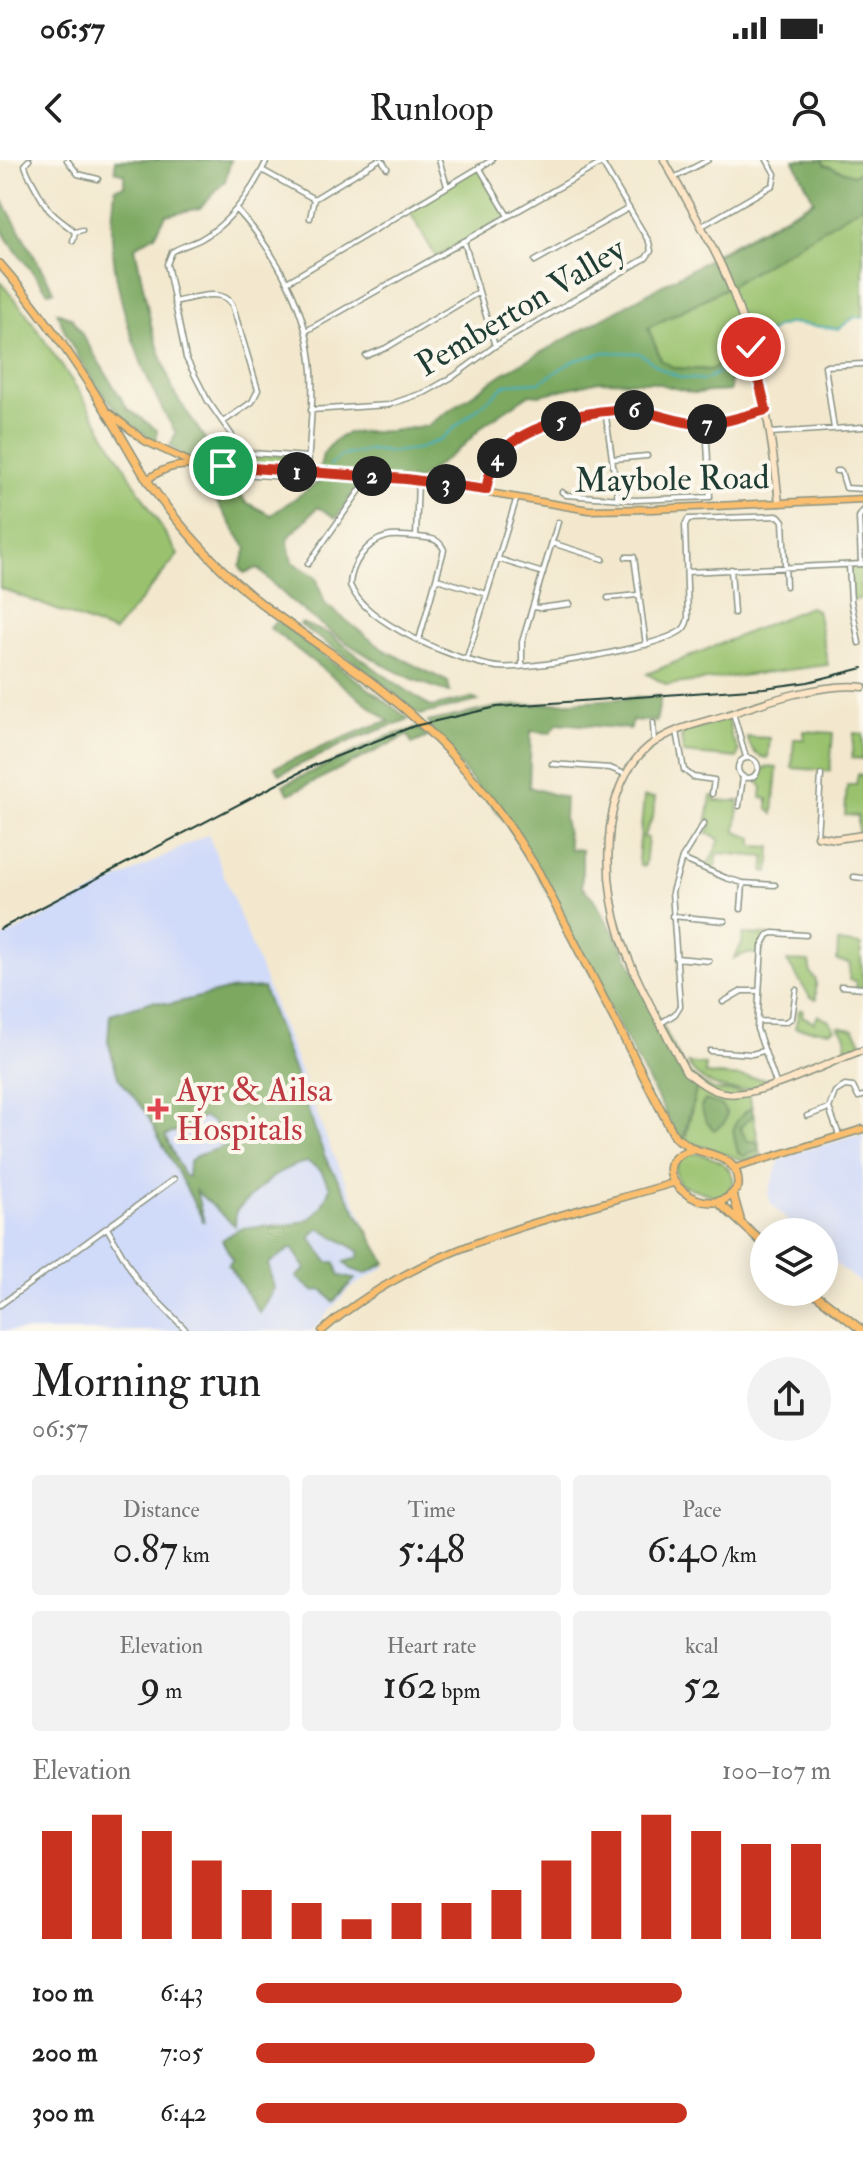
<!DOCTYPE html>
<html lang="en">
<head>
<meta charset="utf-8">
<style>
  body { margin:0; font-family:"IM FELL Double Pica",serif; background:#f2f2f2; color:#222; height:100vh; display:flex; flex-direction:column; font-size:30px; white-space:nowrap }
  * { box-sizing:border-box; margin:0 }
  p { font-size:26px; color:#767676 }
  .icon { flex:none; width:44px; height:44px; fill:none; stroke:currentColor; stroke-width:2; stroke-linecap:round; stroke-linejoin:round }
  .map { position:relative; height:1171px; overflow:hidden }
  .drawer { display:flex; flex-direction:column; background:#fff; flex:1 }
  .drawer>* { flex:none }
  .tools { position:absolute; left:750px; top:1058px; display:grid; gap:16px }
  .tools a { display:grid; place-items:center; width:88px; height:88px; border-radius:50%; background:#fff; box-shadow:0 4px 20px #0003; font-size:40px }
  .pin { position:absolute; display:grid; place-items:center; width:68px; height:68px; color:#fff; margin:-34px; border:4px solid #fff; border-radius:50%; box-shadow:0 2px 8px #0007 }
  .km { position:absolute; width:40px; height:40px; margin:-20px; border-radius:50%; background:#222; color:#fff; font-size:22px; line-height:40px; text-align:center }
  .round { display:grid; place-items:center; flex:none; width:84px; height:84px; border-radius:42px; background:#f2f2f2 }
  .summary { display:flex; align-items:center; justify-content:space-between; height:136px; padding:0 32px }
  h1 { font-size:44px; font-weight:600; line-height:60px }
  .figures { display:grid; grid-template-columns:repeat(3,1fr); gap:12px; height:136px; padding:8px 32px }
  .figures div { display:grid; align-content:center; border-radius:8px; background:#f2f2f2; text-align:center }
  .figures b { font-size:40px; font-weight:600 }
  .figures small { font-size:22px; font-weight:400 }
  .figures p { font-size:22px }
  .chart { height:224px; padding:16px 32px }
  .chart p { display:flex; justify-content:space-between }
  .chart svg { width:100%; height:144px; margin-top:8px; stroke:#c8321e; stroke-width:6 }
  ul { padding:0 32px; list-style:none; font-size:26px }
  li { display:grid; grid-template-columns:128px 96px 1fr; align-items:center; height:60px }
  li i { height:20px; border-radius:10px; background:#c8321e }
  .status { display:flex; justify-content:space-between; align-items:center; height:56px; padding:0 40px; background:#fff; direction:ltr }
  .status svg { height:22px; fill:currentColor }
  header { display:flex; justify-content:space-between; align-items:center; height:104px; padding:0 32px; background:#fff; font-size:36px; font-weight:600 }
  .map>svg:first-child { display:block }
  .built { fill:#d0daf9 }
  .green { fill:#9ac26e; stroke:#5c8051; stroke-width:2 }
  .forest { fill:#7ba861; stroke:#4d724a; stroke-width:2; fill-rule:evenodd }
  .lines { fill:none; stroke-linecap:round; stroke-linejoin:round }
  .stream { stroke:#42b0be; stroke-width:2 }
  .street-casing { stroke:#899281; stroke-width:7 }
  .secondary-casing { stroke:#899281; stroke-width:9 }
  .primary-casing { stroke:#899281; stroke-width:9 }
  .highway-casing { stroke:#899281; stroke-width:10 }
  .street { stroke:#fff; stroke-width:4 }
  .secondary { stroke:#fde5c5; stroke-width:6 }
  .primary { stroke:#fabe6e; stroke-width:6 }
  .highway { stroke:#fabe6e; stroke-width:7 }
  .rail { stroke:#1f3d34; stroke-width:2 }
  .route-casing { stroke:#fff; stroke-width:16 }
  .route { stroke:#c8321e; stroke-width:10 }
  .health-dot { fill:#e0444e; stroke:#fbf7ec; stroke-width:3 }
  .labels { text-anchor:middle; stroke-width:8; stroke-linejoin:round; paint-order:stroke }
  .street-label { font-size:34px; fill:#1f3d34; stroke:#fbf7ec }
  .health-label { font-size:34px; fill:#be3a42; stroke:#fbf7ec; text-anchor:start }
</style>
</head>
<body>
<div class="status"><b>06:57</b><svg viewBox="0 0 49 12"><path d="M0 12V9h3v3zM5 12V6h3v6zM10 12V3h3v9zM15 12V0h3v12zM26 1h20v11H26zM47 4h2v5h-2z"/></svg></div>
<header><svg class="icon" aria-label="back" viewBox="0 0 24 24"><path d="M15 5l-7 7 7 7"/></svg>Runloop<svg class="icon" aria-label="person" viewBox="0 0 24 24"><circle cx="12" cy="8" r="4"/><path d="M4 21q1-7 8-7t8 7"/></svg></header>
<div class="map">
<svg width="863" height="1171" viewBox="0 0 863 1171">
  <rect width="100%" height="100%" fill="#fbf7ec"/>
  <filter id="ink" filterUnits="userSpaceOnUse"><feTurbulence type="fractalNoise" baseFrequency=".0125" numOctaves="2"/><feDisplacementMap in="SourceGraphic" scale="16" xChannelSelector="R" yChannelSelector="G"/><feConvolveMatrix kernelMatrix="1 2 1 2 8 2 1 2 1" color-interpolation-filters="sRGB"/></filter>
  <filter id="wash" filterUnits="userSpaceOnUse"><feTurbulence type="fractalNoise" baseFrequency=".006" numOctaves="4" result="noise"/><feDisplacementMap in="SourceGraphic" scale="32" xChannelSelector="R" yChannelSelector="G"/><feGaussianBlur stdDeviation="1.8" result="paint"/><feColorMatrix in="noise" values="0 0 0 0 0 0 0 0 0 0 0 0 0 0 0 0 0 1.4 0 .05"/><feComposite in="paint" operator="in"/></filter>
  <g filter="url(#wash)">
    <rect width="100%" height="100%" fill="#f3e8ce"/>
    <path class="built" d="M208 674 331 990 385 1107 349 1129 312 1171H0V779Z
      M863 974V1126L824 1094V1072H798L771 1044 768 1034 779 1001 801 991Z"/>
    <path class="green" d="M794 0H863V157H854L839 169 791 163 776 167 752 187 710 210 674 208 661 200 648 168 730 126 715 94 814 40Z
      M479 7 508 56 436 97 408 49Z
      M0 122 24 150 82 236 178 395 114 472 0 428Z
      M240 287 251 293 308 297V313L239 308Z
      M863 404V424L860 425 863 438 851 441 849 405Z
      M809 447 817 450 828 505 667 525 647 514Z
      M726 559 729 562 731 576 739 591 737 598 683 593 681 576 686 571Z
      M804 571 833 573 830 611 792 608 794 579H804Z
      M854 573 863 574V599L852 598Z
      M747 577 770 578 768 598C754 596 751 589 747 577Z
      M765 607 777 608 773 654 768 649V639L761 638 762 627 758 621Z
      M858 614 863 615V672L858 673V656L845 655 847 625H856Z
      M711 636H715V641H739L736 672 753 678V686L771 687 769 712H764L765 697 718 693 715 713 706 709 720 680 707 673 712 664 707 660Z
      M644 637 655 638 653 657 643 677 648 678 645 706 640 705 638 700Z
      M743 774 768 775 761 795 747 793 734 798 742 784Z
      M838 782 861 785C860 800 863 813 863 828H856V821L849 820 850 803 837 801Z
      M787 801 809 802 811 814 816 820V839L810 837Z
      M799 850H803L802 856 814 862 818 855 829 860 835 869 830 871 795 868Z
      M838 866 853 869 863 884 845 889 846 876Z
      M687 903 706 905 705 914 768 919C744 940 702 928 687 903Z
      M698 921 714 930 749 933 761 995 746 1001 685 981Z
      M689 993C707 994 730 1001 734 1021L726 1034 714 1036 679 1024 675 1010 680 999Z"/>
    <path class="forest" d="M115 0H231L225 21 200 48 166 55 155 75 135 87 152 169 174 233 223 306 197 305 170 286 176 273C143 220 115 141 112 78 111 62 114 45 115 28L124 26V14L115 11Z
      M794 0H822L825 5 853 15 863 10V45L730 126 648 168 661 200 674 208 710 210 751 187 753 193 731 209 730 231 693 233 652 222 599 221 540 235 530 234 485 264 462 287 418 320 308 313 320 307 323 294 333 282 347 273 391 271 427 266 502 214 814 41Z
      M0 36 54 131 48 132 7 79 0 66Z
      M57 152 72 158 127 248 157 270V280H153C110 253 74 199 57 152Z
      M216 312 232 316 245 342 271 355 323 319 358 322 357 328 336 358 318 347 287 379 292 402 316 417 325 444 384 490 448 522 450 532C385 515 303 458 258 408L244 413 240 407 247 389 198 313Z
      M277 460 409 559 350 581 280 614 275 607 367 568 389 561 270 468Z
      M301 463 329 474 381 513 431 547 472 538 478 541 420 555 367 511 300 465Z
      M661 536 656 562 632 560 631 569 558 563 550 573 531 571 529 627 565 638 564 658 570 689 582 690V727L593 738 623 788 686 912 698 921 682 984 518 677 433 573 428 562 497 547Z
      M418 568 428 577 412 584 408 575 289 634 283 625 389 576Z
      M263 828 325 997 386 1103 365 1114 351 1109 344 1102 358 1098 359 1091 319 1068 310 1077 328 1102H335L340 1116 355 1119 333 1142 323 1130 313 1131 296 1117 306 1109 292 1088 268 1104 274 1128 260 1153 228 1105 233 1100 222 1080C228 1076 236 1069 244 1068 285 1062 315 1076 330 1027L321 1011 308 1002C278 1006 258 1030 236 1051L235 1066 196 1031 204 1062 145 951 118 917 108 881 110 854 153 841 171 844 227 830ZM204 957 214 963 226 986 196 996 189 1002 188 1017 184 1016 165 976 173 972 184 971 192 963Z
      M705 940 721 945 727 954 724 963 714 970 706 961 701 947Z
      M750 948 754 955 740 967 747 981H755L760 990 744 996 738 993C732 969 729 965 750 948Z"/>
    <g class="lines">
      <path class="stream" d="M330 305 341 296 370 290 391 292 418 289 441 279 507 224 540 222 573 201 605 192 639 193 663 210 682 218 705 220 739 200 776 167 791 163 839 169 855 157 863 158"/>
    </g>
  </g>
  <g filter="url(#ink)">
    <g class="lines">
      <defs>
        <path id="street" d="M29 0 25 4C25 11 44 43 49 50 56 58 67 65 75 72
          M67 0 78 14 98 19
          M267 0C252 31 232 62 201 79 192 84 181 86 172 92L167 104 186 198 208 241 240 287 251 293 308 297
          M382 0 387 8
          M439 0 447 26
          M479 7 508 56
          M262 10 314 39 378 0
          M674 18 708 0
          M237 50C277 93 308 151 312 211 314 244 309 278 308 311
          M310 58 314 39
          M702 66 773 25 775 14 767 0
          M73 81 75 72 82 70
          M464 81 495 186
          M535 101 629 48
          M287 122 492 0
          M174 142C191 139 222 127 232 144L258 230 252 242 223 262
          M306 171 607 0
          M366 196 386 188 479 132
          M311 250 388 245 426 232 454 216 495 186 646 98 651 91 649 82 602 3
          M605 250 618 340
          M834 269 825 206 863 204
          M770 273 863 267
          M613 299 647 296
          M239 308 238 313 242 314 317 319 318 314
          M836 311H841L846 328 863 329
          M486 330 492 306 506 287 542 268 589 252 637 251 698 264 766 250
          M562 332 566 335 636 340 710 337 706 264
          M416 377 418 320
          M552 383 603 399
          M626 397H634L646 485
          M498 399 543 413
          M308 404 370 316
          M861 404 859 357 863 351
          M849 406 851 441 859 483
          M731 409 734 453
          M687 412 863 404
          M437 419 487 434
          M608 438 637 435
          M533 447 539 448 570 444
          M419 480 444 390C439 378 430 378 418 377 408 377 396 374 386 377 366 382 351 405 350 425 365 464 457 501 497 507 524 511 664 487 683 469 686 466 687 463 688 458L685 365 688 359 779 356 783 361 786 426
          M467 498 517 337
          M522 506V482L558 362
          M733 553 746 597
          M653 563 654 583
          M677 571 684 610 693 617 714 620 712 634
          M738 608a10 10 0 1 1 20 0a10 10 0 1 1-20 0Z
          M552 604 610 608 625 614
          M739 646 743 617
          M817 676 821 615
          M682 699 726 718 743 723 775 725
          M854 717 863 718
          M741 749 743 724
          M672 756 725 761
          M676 798 709 801
          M841 826 863 828
          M723 842 742 831H758
          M757 861 785 862 792 858 796 830
          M661 863 675 854 680 846 672 732 682 698 704 663
          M710 891 752 894 763 891
          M776 923 757 869 762 786 768 775 773 773 806 775
          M829 948 835 932 845 926 853 927 858 937 863 936
          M807 956 829 948 839 975
          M107 1068 137 1120 187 1171
          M0 1145 174 1019"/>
        <path id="secondary" d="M664 0C684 36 706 72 723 109 756 183 771 263 779 343
          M863 527C824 522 764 542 727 555 700 563 670 569 648 587 624 607 614 637 610 667 599 769 642 826 686 912 698 921 710 931 725 933 759 939 828 902 863 890
          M817 676 836 679 863 675"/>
        <path id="primary" d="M108 252 145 281 194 304
          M147 320C169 303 185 305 212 305L406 319 589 350 653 349 863 339
          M735 1008 863 969
          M322 1171C419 1085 552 1059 673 1023"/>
        <path id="highway" d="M0 104C40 150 74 199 106 251 120 273 132 296 146 318 164 347 188 374 211 398 261 452 326 486 383 531 448 582 498 643 539 713L675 977 693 989
          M693 989C715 996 740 998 738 1026 713 1072 631 1006 693 989Z
          M733 1034 740 1059
          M719 1043 764 1084
          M813 1132 863 1171"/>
      </defs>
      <use href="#street" class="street-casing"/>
      <use href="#secondary" class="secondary-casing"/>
      <use href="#primary" class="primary-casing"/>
      <use href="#highway" class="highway-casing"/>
      <use href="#street" class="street"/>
      <use href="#secondary" class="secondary"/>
      <use href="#primary" class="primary"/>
      <use href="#highway" class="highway"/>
      <path class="rail" d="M0 769 312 606 414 566 497 547 764 528 808 522 863 508"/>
    </g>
  </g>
  <g class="lines" filter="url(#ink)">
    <defs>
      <path id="route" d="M223 306 406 319 486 330C488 318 491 306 498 296 521 265 597 247 634 250 656 253 678 263 700 264 718 265 747 255 766 250L751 187"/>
    </defs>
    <use href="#route" class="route-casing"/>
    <use href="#route" class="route"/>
  </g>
  <path class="health-dot" d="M154 937h8v8h8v8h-8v8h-8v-8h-8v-8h8z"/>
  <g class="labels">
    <g class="street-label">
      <text transform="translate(520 146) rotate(-31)" y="12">Pemberton Valley</text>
      <text transform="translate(672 318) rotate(-1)" y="12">Maybole Road</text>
    </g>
    <g class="health-label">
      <text x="176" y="941">Ayr &amp; Ailsa<tspan x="176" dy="39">Hospitals</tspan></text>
    </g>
  </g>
</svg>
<div class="tools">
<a><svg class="icon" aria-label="layers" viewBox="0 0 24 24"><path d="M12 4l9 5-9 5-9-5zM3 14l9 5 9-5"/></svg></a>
</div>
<div class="pin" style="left:223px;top:306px;background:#1e9e55"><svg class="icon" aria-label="arrive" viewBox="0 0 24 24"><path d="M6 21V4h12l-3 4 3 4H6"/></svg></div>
<div class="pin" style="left:751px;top:187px;background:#d93025"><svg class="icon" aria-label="check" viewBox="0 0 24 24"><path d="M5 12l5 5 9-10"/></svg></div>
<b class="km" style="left:297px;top:312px">1</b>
<b class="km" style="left:372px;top:316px">2</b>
<b class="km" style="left:446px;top:324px">3</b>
<b class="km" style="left:497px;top:298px">4</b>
<b class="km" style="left:561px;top:261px">5</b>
<b class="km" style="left:634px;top:250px">6</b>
<b class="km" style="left:707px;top:264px">7</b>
</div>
<section class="drawer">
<div class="summary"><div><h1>Morning run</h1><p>06:57</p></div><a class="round"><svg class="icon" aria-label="share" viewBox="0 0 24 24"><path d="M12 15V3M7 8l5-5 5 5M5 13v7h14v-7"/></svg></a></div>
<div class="figures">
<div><p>Distance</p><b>0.87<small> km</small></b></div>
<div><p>Time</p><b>5:48</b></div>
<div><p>Pace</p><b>6:40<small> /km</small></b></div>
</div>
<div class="figures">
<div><p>Elevation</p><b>9<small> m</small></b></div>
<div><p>Heart rate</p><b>162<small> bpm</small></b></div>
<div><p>kcal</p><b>52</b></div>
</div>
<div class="chart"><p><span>Elevation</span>100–107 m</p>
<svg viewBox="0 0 160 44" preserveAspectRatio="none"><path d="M5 44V11M15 44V6M25 44V11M35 44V20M45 44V29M55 44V33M65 44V38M75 44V33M85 44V33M95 44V29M105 44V20M115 44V11M125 44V6M135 44V11M145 44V15M155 44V15"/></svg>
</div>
<ul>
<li><b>100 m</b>6:43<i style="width:74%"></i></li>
<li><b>200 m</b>7:05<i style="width:59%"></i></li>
<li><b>300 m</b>6:42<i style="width:75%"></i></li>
</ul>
</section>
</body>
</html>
